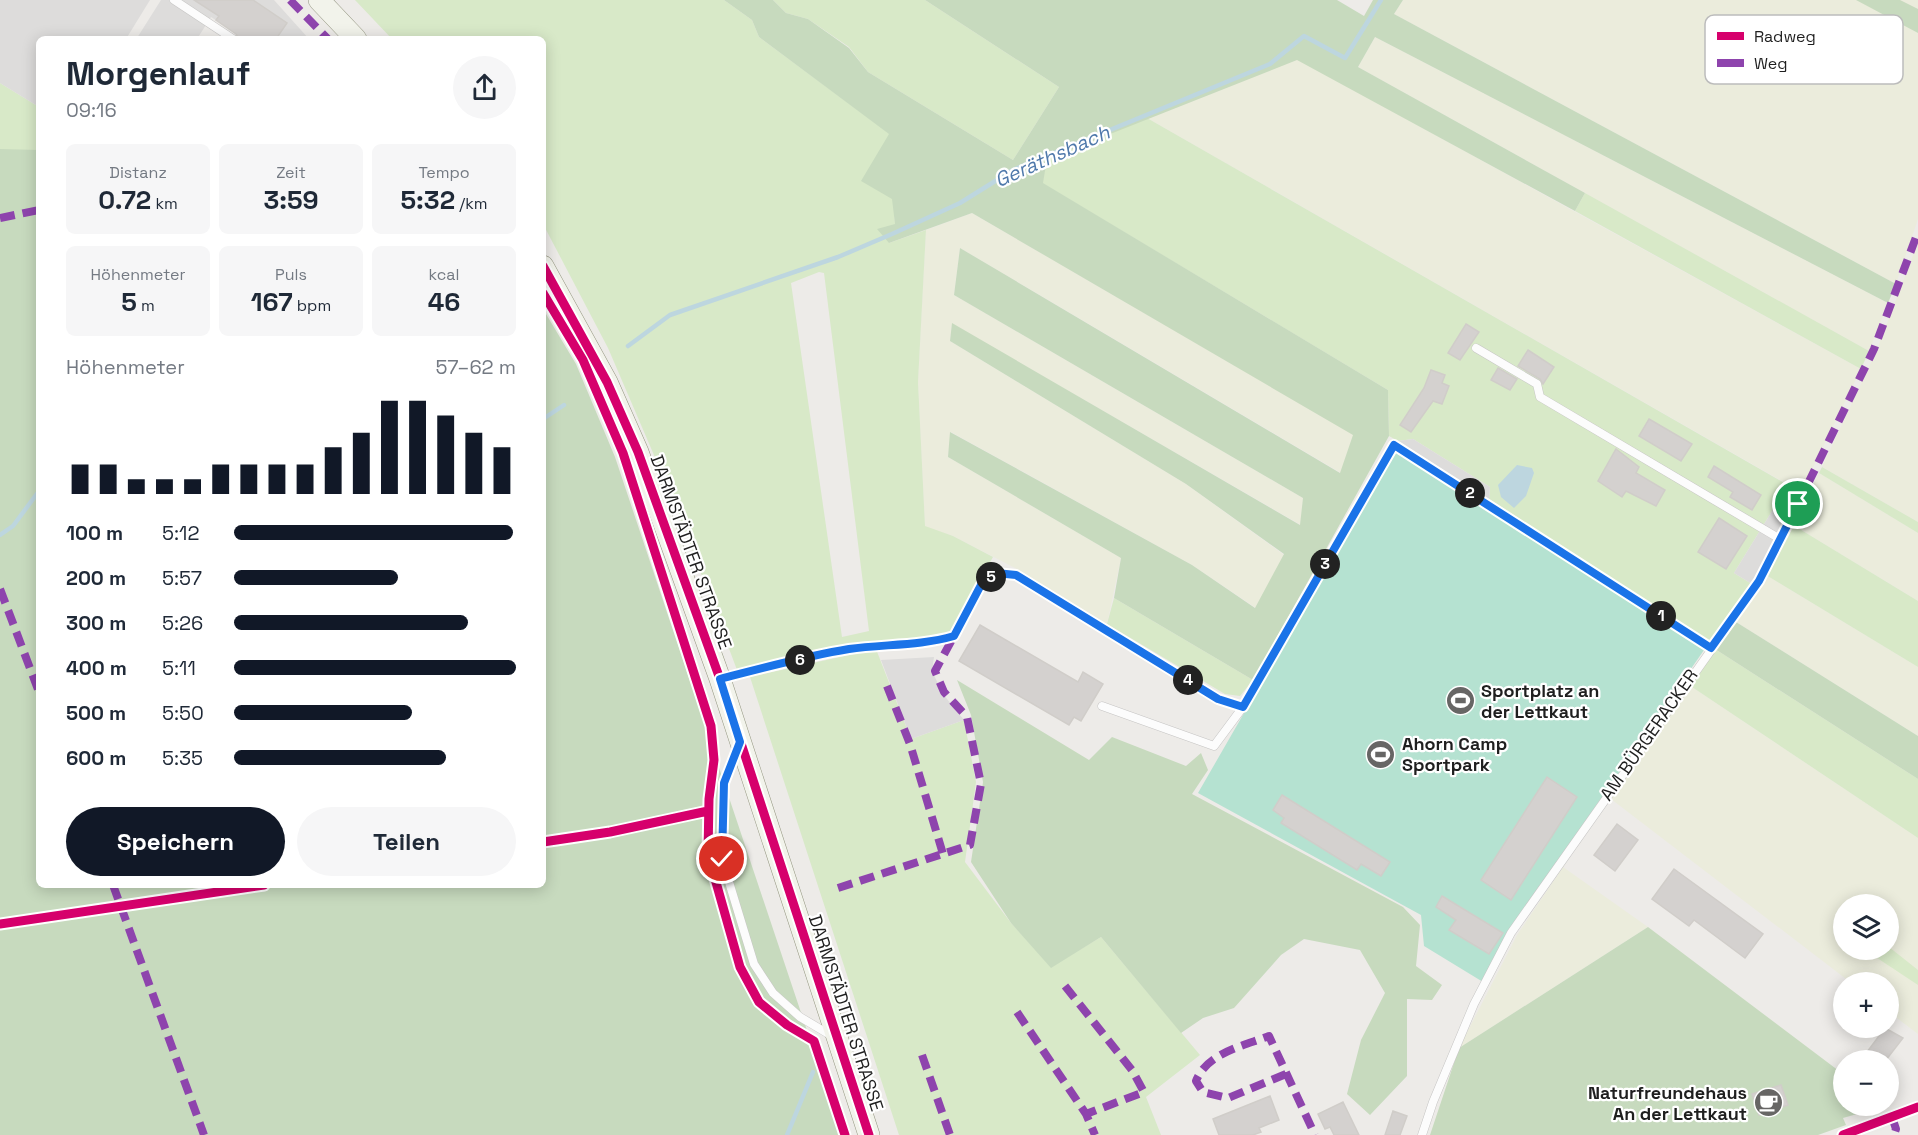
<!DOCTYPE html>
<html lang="de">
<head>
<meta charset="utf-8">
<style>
  body { margin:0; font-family:"Space Grotesk",sans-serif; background:#f6f6f7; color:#1f2937; height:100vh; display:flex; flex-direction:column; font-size:22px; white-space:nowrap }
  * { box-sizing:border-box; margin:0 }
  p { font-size:20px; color:#747a83 }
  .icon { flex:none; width:33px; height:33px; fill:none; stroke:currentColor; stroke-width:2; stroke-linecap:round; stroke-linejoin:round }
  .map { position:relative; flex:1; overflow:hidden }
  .sheet { position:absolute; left:36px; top:36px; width:510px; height:852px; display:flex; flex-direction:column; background:#fff; border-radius:9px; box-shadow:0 3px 15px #0003 }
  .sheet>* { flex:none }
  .buttons { position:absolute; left:1833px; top:894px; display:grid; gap:12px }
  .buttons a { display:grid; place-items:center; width:66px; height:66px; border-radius:50%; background:#fff; box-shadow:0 3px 15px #0003; font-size:30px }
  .pin { position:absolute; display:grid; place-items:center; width:51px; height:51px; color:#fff; margin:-26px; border:3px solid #fff; border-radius:50%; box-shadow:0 2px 6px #0007 }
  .km { position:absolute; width:30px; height:30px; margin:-15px; border-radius:50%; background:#222; color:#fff; font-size:16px; line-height:30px; text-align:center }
  .round { display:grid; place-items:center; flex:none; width:63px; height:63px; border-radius:32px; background:#f6f6f7 }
  .summary { display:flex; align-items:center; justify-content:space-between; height:102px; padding:0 30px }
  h1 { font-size:33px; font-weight:600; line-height:45px }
  .figures { display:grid; grid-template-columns:repeat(3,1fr); gap:9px; height:102px; padding:6px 30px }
  .figures div { display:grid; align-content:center; border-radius:9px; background:#f6f6f7; text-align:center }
  .figures b { font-size:26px; font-weight:600 }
  .figures small { font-size:16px; font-weight:400 }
  .figures p { font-size:16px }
  .chart { height:168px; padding:12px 30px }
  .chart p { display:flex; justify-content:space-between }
  .chart svg { width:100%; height:108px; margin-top:6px; stroke:#111827; stroke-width:6 }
  .action { display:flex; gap:12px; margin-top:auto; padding:12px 30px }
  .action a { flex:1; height:69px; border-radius:36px; background:#111827; color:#fff; font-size:24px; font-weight:600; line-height:69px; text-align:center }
  .action a+a { background:#f6f6f7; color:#1f2937 }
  ul { padding:0 30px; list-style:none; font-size:20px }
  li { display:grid; grid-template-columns:96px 72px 1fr; align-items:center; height:45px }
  li i { height:15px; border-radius:8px; background:#111827 }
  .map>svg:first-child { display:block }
  .farmland { fill:#ebecdc; fill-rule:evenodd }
  .grass { fill:#d8e9c8; fill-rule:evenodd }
  .forest { fill:#c7dabe }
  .pitch { fill:#b5e2d1 }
  .parking { fill:#dddcdb }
  .water { fill:#bdd6df }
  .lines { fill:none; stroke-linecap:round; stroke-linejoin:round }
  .stream { stroke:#bdd6df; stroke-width:4.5 }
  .building { fill:#d4d1cf; stroke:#d0cdc9; stroke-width:1.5 }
  .service-casing { stroke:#c6c5c4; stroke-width:9 }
  .secondary-casing { stroke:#949681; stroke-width:22 }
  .path { stroke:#d6cac8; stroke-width:3; stroke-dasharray:3 3; stroke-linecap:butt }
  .service { stroke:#fcfcfc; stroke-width:8 }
  .secondary { stroke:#f2f3eb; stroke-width:21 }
  .quiet { stroke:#8e44ad; stroke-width:8; stroke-dasharray:15 8; stroke-linecap:butt }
  .cycleway-casing { stroke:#fff; stroke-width:13 }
  .cycleway { stroke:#d6006c; stroke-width:9 }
  .route-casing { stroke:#fff; stroke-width:12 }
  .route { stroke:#1a73e8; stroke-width:8 }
  .labels { text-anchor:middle; stroke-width:4.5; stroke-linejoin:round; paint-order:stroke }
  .street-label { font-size:18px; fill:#1f1f1f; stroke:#fff }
  .poi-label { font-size:18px; font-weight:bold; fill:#1f1f1f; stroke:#fff; text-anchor:start }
  .water-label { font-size:20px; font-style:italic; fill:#4f79ab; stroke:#fff }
  .key { fill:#fff; stroke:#bcbcbc; stroke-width:1.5 }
  .key-label { font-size:16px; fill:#1f1f1f }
</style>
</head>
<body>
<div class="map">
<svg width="1918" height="1135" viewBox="0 0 1918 1135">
  <rect width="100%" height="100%" fill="#edebe8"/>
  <path class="farmland" d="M1403 0H1918V219L1896 284 1394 14Z
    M1375 37 1888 303 1869 351 1358 67Z
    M1297 59 1861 369 1801 492 1147 118Z
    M972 213 1354 435 1341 473 960 248 954 295 1303 498 1301 525 952 324 950 341 1186 484 1284 555 1256 608 1192 565 951 432 948 457 1121 558 1107 624 1017 569 953 536 925 527 918 382 926 230Z
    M1918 242V522L1822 467 1876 352Z
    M1819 473 1918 533V601L1793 525Z
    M1766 575 1918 667V736L1736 622Z
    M1689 685 1918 838V1034L1889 1012 1888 982H1850L1611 799ZM1844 904H1888V950H1844Z
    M1563 867 1648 927 1459 1048 1517 935Z"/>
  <path class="grass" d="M355 0H724L752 20 759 37 890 134 895 224 889 243 926 230 918 382 925 526 953 536 993 557 950 634 930 640 844 646 737 670 675 504 608 348 543 224V39H392ZM819 272 824 273 869 631 842 637 791 283Z
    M773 0H925L1059 87 1013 160 868 72 849 47 808 19 786 13Z
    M0 83 39 107V150H0Z
    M1147 118 1788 485 1734 573 1752 584 1711 643 1489 499 1490 487 1413 439 1398 441 1389 436 1388 390 1042 183 1047 159Z
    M1585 193 1869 351 1861 369 1575 211Z
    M1822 467 1918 522V533L1819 473Z
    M1793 525 1918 601V667L1766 575Z
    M1114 598 1253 680 1240 696 1225 694 1107 624Z
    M876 649 911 739 964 720 976 782 965 862 1011 923 1051 967 1101 937 1200 1055 1146 1097 1161 1135H899L750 677Z
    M1715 649 1918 779V838L1689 685Z
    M1889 947 1918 970V985L1865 950H1888Z"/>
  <path class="forest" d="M724 0H773L786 13 808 19 849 48 868 72 1013 160 1059 87 925 0H1337L1364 16 1373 0H1403L1394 14 1896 284 1888 303 1375 37 1358 67 1585 193 1575 211 1297 60 1047 159 1043 183 1388 390 1389 436 1253 680 1114 598 1121 558 948 457 950 432 1192 565 1255 608 1284 554 1186 484 950 341 952 323 1300 525 1303 498 954 295 960 248 1340 473 1353 435 972 213 889 243 877 229 895 224 892 199 861 181 889 134 759 37 752 20Z
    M1856 0H1900L1918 9V33Z
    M0 149 39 150V885H543V309L576 364 615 457 842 1135H0Z
    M1736 622 1918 736V779L1715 649Z
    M957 680 1089 760 1112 737 1186 766 1201 753 1208 770 1192 794 1403 907 1420 925 1416 966 1442 985 1432 1000 1407 999V1076L1370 1115 1347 1094 1361 1040 1385 993 1360 950 1304 939 1281 955 1234 1008 1203 1018 1181 1033 1101 937 1051 968 1011 923 971 862 983 782 971 715Z
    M1648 927 1843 1074 1844 1106H1885L1843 1118 1846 1125 1818 1135H1430L1459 1048Z"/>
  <path class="pitch" d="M1395 451 1704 650 1509 931 1483 982 1424 946 1421 915 1198 793Z"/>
  <path class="parking" d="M0 0H150L126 39H39V107L0 83Z
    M161 0H274L309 39H245L211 17 197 39H139L137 38Z
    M1413 439 1490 487 1489 499 1398 441Z
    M1788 485 1801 492 1752 584 1734 573Z
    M934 657 932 671 943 694 964 720 911 739 881 660Z"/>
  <path class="water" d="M1517 465 1532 468 1534 473 1526 496 1514 508 1501 497 1498 485Z"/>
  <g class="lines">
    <path class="stream" d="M628 346 670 315 838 257 892 234 960 203 1013 170 1270 64 1304 36 1345 58 1381 0
      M543 419 564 405
      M0 535 13 526 39 491
      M787 1135 813 1072"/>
  </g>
  <path class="building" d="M194 0H253L287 23 276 39H239L236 34 216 20 219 16Z
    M1466 324 1479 332 1460 360 1448 353Z
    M1528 350 1554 367 1543 384 1540 379 1518 366Z
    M1498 368 1517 379 1510 390 1491 380Z
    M1431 370 1445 375 1442 383 1449 386 1442 404 1433 401 1411 432 1400 425 1424 388Z
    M1649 419 1692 444 1681 461 1639 436Z
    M1616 449 1639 467 1636 473 1665 490 1656 506 1626 491 1622 497 1598 481Z
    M1714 466 1761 495 1752 510 1730 497 1733 492 1708 477Z
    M1719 518 1747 536 1726 569 1698 552Z
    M980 625 1078 682 1083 672 1103 684 1081 721 1074 717 1069 725 959 661Z
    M1547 777 1577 797 1511 900 1481 880Z
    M1282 795 1390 862 1381 876 1361 864 1357 870 1281 823 1284 818 1273 810Z
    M1617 824 1638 840 1615 871 1594 855Z
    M1674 869 1763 934 1745 958 1694 920 1689 926 1652 899Z
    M1442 896 1503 933 1489 954 1449 930 1456 920 1436 907Z
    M1885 1028 1903 1038 1886 1060H1861Z
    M1781 1085 1788 1105 1759 1115 1752 1094Z
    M1270 1096 1279 1120 1259 1128 1261 1132 1253 1135H1219L1213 1119Z
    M1343 1102 1359 1135H1334L1330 1127 1325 1129 1318 1114Z
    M1393 1111 1407 1116 1400 1135H1385Z"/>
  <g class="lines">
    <defs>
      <path id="service" d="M174 0 233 39
        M1476 348 1537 384 1540 397 1780 539
        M720 679C764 668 809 655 854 649 888 644 921 645 954 636L982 583 996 573 1016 575 1218 698 1243 707
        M1102 706 1214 746 1243 707 1394 445 1711 648
        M737 749 724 783 722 859 754 964 773 993 800 1017 832 1036
        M1422 1135 1433 1102 1474 1004 1511 933 1736 615 1759 581 1798 504"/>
      <path id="secondary" d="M319 0 356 39
        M543 266 607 382 638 452 720 679 869 1135"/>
    </defs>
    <use href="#service" class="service-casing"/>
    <use href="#secondary" class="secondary-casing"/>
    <path class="path" d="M145 38 147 39"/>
    <use href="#service" class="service"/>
    <use href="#secondary" class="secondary"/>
    <path class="quiet" d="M290 0 328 39
      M0 218 39 210
      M1798 504 1874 349 1918 232
      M0 589 39 692
      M887 686 910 744 943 854
      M113 885 204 1135
      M838 888 970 845 981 784 967 717 944 692 935 671 954 636
      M1065 986 1132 1070 1144 1092 1086 1114
      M1017 1012 1086 1114 1095 1135
      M922 1055 950 1135
      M1286 1074 1228 1098 1203 1092 1196 1081C1207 1053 1243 1046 1269 1036L1315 1135
      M1892 1117 1896 1129 1894 1135"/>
    <defs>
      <path id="cycleway" d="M543 266 607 382 638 452 720 679 869 1135
        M543 293 583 360 623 453 711 726 714 760 709 799 708 854 740 967 759 1002 787 1025 814 1041 845 1135
        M543 842 610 832 708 811
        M0 924 264 885
        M1843 1135 1918 1107"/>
    </defs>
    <use href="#cycleway" class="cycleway-casing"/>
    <use href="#cycleway" class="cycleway"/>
  </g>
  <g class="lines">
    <defs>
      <path id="route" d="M722 859 724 783 740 742 720 679C762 668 806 656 849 649 884 644 920 646 954 636L982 583 996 573 1016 575 1218 699 1243 707 1394 445 1711 648 1759 581 1798 504"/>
    </defs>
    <use href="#route" class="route-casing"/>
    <use href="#route" class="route"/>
  </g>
  <defs>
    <symbol id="stadium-disc" viewBox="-11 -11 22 22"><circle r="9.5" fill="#676665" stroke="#fff"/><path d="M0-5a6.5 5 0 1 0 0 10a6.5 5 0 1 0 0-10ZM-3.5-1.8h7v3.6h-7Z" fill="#fff"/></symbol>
    <symbol id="cafe-disc" viewBox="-11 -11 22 22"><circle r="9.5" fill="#676665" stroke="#fff"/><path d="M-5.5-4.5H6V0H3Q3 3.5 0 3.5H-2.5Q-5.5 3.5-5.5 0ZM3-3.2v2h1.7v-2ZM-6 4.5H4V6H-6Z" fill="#fff"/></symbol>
  </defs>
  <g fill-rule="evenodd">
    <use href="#stadium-disc" x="1444" y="684" width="33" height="33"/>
    <use href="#stadium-disc" x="1364" y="738" width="33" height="33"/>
    <use href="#cafe-disc" x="1752" y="1086" width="33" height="33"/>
  </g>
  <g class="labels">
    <g class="street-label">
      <text transform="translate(691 552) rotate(70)" y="6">DARMSTÄDTER STRASSE</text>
      <text transform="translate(1649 735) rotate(-55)" y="6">AM BÜRGERACKER</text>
      <text transform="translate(846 1013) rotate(72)" y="6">DARMSTÄDTER STRASSE</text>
    </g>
    <g class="poi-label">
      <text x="1481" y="697">Sportplatz an<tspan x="1481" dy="21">der Lettkaut</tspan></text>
      <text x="1402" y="750">Ahorn Camp<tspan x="1402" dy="21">Sportpark</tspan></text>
      <text x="1747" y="1099" text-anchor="end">Naturfreundehaus<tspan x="1747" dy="21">An der Lettkaut</tspan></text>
    </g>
    <g class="water-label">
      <text transform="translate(1052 156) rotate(-24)" y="7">Geräthsbach</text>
    </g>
  </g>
  <rect x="1705" y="15" width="198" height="69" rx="9" class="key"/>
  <rect x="1717" y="32" width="27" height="8" fill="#d6006c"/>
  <rect x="1717" y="59" width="27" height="8" fill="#8e44ad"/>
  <g class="key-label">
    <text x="1754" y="42">Radweg</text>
    <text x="1754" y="69">Weg</text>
  </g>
</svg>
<div class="buttons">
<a><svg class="icon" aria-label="layers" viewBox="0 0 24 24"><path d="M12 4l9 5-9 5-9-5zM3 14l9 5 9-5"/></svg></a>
<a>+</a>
<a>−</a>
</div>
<div class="pin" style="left:1798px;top:504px;background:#1e9e55"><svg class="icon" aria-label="arrive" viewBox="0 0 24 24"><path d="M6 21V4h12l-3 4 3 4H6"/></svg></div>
<div class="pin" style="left:722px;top:859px;background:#d93025"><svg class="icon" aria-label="check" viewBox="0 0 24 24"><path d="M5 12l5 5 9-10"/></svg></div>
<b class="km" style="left:1661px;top:616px">1</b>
<b class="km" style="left:1470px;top:493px">2</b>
<b class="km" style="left:1325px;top:564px">3</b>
<b class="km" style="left:1188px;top:680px">4</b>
<b class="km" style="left:991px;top:577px">5</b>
<b class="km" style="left:800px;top:660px">6</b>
<section class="sheet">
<div class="summary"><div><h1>Morgenlauf</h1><p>09:16</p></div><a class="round"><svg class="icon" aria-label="share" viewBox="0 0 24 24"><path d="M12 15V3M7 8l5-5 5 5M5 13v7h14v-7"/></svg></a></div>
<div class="figures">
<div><p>Distanz</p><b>0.72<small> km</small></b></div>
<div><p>Zeit</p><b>3:59</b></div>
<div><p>Tempo</p><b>5:32<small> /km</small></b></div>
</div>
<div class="figures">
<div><p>Höhenmeter</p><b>5<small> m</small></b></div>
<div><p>Puls</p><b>167<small> bpm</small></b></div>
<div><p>kcal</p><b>46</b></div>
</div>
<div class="chart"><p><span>Höhenmeter</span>57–62 m</p>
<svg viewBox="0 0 160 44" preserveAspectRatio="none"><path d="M5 44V32M15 44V32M25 44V38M35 44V38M45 44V38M55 44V32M65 44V32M75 44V32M85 44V32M95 44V25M105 44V19M115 44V6M125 44V6M135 44V12M145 44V19M155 44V25"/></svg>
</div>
<ul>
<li><b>100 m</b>5:12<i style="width:99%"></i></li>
<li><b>200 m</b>5:57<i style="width:58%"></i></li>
<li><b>300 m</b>5:26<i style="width:83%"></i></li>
<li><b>400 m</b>5:11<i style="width:100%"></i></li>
<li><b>500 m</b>5:50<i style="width:63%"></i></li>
<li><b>600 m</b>5:35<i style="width:75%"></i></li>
</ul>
<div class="action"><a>Speichern</a><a>Teilen</a></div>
</section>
</div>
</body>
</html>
